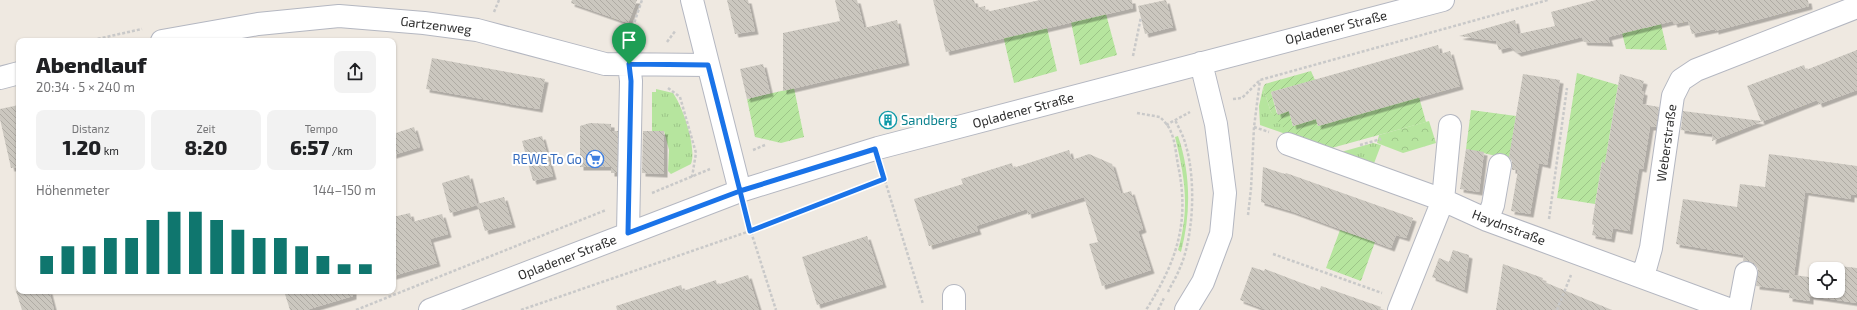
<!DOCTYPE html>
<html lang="de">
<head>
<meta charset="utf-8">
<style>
  body { margin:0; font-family:"Exo 2",sans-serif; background:#f2f2f2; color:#202124; height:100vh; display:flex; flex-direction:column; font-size:15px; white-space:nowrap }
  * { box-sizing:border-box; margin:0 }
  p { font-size:13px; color:#757577 }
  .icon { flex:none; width:22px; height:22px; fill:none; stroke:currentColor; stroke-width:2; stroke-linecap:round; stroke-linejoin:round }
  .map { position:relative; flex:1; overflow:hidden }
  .drawer { position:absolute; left:16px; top:38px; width:380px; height:256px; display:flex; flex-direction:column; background:#fff; border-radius:8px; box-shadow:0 1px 3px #0004 }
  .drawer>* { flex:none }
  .buttons { position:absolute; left:1809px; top:262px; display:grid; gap:8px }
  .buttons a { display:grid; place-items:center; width:36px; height:36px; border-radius:8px; background:#fff; box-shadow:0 1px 3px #0004; font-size:20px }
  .pin { position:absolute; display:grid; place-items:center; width:34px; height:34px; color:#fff; margin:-41px -17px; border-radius:50% 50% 50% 0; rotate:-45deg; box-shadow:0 0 4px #0007 }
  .pin .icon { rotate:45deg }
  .round { display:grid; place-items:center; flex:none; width:42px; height:42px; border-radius:8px; background:#f2f2f2 }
  .overview { display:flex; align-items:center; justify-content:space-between; height:68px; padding:0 20px }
  h1 { font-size:22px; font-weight:800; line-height:30px }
  .metrics { display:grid; grid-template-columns:repeat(3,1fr); gap:6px; height:68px; padding:4px 20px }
  .metrics div { display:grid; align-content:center; border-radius:8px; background:#f2f2f2; text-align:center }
  .metrics b { font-size:20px; font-weight:800 }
  .metrics small { font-size:11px; font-weight:400 }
  .metrics p { font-size:11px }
  .chart { height:112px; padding:8px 20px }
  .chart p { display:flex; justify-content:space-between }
  .chart svg { width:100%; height:72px; margin-top:4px; stroke:#0f766e; stroke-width:6 }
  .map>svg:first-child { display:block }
  .grass { fill:url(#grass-tufts) }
  .forest { fill:url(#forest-crowns) }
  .garden { fill:url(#garden-furrows) }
  .building { fill:url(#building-back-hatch); filter:url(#shadow) }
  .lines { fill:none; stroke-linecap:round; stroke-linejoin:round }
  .minor-casing { stroke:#b4b7c1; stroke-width:24 }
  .path { stroke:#c9c9c9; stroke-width:2.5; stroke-dasharray:3 2; stroke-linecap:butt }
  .minor { stroke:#fff; stroke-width:22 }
  .route-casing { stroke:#fff; stroke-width:8 }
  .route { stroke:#1a73e8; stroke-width:5 }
  .labels { text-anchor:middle; stroke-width:4; stroke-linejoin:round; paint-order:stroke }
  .street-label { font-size:13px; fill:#2e2e2e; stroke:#fff }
  .culture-label { font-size:13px; fill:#0d838f; stroke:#fff; text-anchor:start }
  .shop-label { font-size:13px; fill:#366cbe; stroke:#fff; text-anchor:end }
</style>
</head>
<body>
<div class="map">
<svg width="1857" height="310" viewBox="0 0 1857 310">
  <defs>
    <pattern id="grass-tufts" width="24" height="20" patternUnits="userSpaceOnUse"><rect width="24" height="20" fill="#b6e59e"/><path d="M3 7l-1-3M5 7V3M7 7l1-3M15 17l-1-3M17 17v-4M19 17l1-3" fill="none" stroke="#9dc588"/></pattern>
    <pattern id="forest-crowns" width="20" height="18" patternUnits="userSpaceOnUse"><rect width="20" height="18" fill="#b6e59e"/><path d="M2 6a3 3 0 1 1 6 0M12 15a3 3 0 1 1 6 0" fill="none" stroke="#9dc588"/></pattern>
    <pattern id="garden-furrows" width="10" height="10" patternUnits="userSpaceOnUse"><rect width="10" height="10" fill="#b6e59e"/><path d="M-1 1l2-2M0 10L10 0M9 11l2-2" fill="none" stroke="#9dc588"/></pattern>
    <pattern id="building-back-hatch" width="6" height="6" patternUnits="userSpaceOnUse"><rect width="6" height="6" fill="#cbc7bf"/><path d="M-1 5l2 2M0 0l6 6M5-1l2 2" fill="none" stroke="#afaba4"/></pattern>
    <filter id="shadow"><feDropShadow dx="3.5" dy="3.5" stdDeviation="0" flood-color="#0004"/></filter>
  </defs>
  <rect width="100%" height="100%" fill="#efe9e1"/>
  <path class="grass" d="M1263 88 1271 112 1300 139 1260 125 1259 106Z
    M656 89 673 93C683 107 697 148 691 164L671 174 668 171 669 150 664 131H652V92H656Z
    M1178 136C1191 174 1191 214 1181 252L1178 250C1190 208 1185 178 1175 137Z
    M1373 143 1381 145 1373 166 1341 152Z"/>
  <path class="forest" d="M1429 121 1436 143 1403 153 1377 143 1379 135Z"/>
  <path class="garden" d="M1106 14 1117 55 1080 65 1071 22Z
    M1661 24 1667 50 1626 49 1622 33 1645 25 1646 28Z
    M1047 28 1057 71 1014 83 1003 35Z
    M1311 71 1315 80 1271 92 1277 114 1289 111 1293 126 1316 119 1318 126 1336 121 1334 113 1359 114 1419 97 1426 122 1328 149 1300 139 1284 129 1271 112 1263 88 1265 84Z
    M1577 73 1618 85 1605 163 1602 162 1595 204 1557 198Z
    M794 88 804 137 781 143 755 137 747 99Z
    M1471 110 1516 116 1509 159 1466 149Z
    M1340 230 1375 242 1361 281 1326 268Z"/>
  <path class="building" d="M572 0H637L628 23 571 3Z
    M727 0H748L755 31 735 34Z
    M835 0H857L864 28 897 20 906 62 783 91V33L840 21Z
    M933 0H974L976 8 985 6 986 12 1040 0H1132L1133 8 946 52Z
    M1166 0 1173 27 1145 34 1138 6Z
    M1596 0H1808L1809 6 1715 31V29L1692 34 1688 21 1674 24 1673 21 1608 37 1610 43 1584 42 1582 37 1518 53 1510 47 1499 50 1496 41 1459 36 1515 20 1518 34 1555 26 1551 12Z
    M1438 45 1440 54 1450 51 1460 86 1318 126 1316 119 1293 126 1289 111 1278 115 1271 92Z
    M1857 50V90L1819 104 1817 100 1712 141 1713 134 1681 130 1683 111 1761 121 1747 86 1804 65 1806 70Z
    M432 58 545 79 539 109 426 89Z
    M763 64 770 93 747 99 740 69Z
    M1523 74 1560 80 1547 165 1539 163 1530 214 1511 211 1518 170H1512V161L1509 157Z
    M1620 74 1644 81 1641 91 1644 92 1642 104 1659 107 1656 127H1650L1643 169 1639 168 1629 231 1613 228 1611 239 1592 235 1594 225 1592 224 1602 162 1605 163Z
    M19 105V167L11 168 0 119V109Z
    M590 123 611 124V131H618L617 173H611V167H580V126Z
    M414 127 420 147 393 155V134Z
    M643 131H664V174L642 173Z
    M542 136 553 176 533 181 522 141Z
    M1466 149 1484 152 1479 192 1460 189Z
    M1069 150 1072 160 1089 154 1112 164 1121 194 1131 191 1143 229 1138 231 1151 270 1102 286 1089 244 1098 242 1084 197 1028 215 1027 209 976 226 978 231 929 246 914 199 963 184 961 179 1012 163 1013 168Z
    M1769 154 1857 166V195L1851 194V199L1805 192 1794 275 1816 278V291H1838V269H1831V265L1857 268V303L1810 296V301L1789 298 1790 290 1756 286 1758 269 1754 263 1749 261H1743L1744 255 1676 244 1683 199 1737 207 1740 184 1765 187Z
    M1263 167 1285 174 1286 173 1413 218 1406 238 1396 235 1391 248 1291 211 1261 202Z
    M469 175 477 205 450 213 442 183Z
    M504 197 512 224 485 231 477 204Z
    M410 213 412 222 442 214 448 234 430 239 437 263 393 276V217Z
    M867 236 883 284 817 305 802 257Z
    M1453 250 1469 255 1464 290 1432 277 1439 258 1449 262Z
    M1503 264 1543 278 1542 281 1612 310H1496Z
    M1252 267 1264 271 1265 269 1320 290 1321 286 1381 307 1380 310H1267L1240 300Z
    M748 275 759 310H617L616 306 681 285 683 291 716 280 717 285Z
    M16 291H49L54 310H22Z
    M284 291H353V296L306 310H290Z"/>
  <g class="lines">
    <defs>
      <path id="minor" d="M692 0 740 191
        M162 41 258 24 339 16 424 23 477 30 605 64 708 65
        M0 78 19 73
        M1288 144 1443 200 1487 220 1731 310
        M1487 220 1493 205 1500 165
        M628 233 631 81 629 64
        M1640 276 1646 266 1651 248 1673 96 1681 80 1696 70 1857 7
        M954 296V310
        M430 310 740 191 878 148 1443 0
        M1186 310 1203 282 1221 234 1225 193 1216 124 1201 63
        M1399 310 1443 200 1450 126
        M1739 310 1746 273"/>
    </defs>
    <use href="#minor" class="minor-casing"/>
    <path class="path" d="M494 12 499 0
      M88 41 142 29
      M628 41 642 0
      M667 42 676 30
      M1133 56 1141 17
      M668 88 680 97 696 153 692 177
      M1233 99 1242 98 1260 80 1548 0
      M1137 113 1160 117C1164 121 1169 126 1171 132 1175 141 1176 154 1178 165 1190 222 1177 261 1146 310
      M1166 125 1190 112
      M1254 127 1269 132
      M1360 145 1381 139
      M753 150 765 145
      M882 171 923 304
      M652 193 710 169
      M745 213 776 310
      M1248 215 1251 189 1254 127 1260 80
      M1549 219 1567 88
      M1273 254 1382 293
      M1168 292C1171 285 1176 278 1179 270 1194 238 1196 180 1186 146 1184 137 1179 128 1175 120
      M356 310 606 210
      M521 310 750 231 885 179
      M1158 310 1164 298
      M1557 310 1571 275"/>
    <use href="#minor" class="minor"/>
  </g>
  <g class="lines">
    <defs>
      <path id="route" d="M629 64 708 65 740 191 875 149 884 179 750 231 740 191 628 233 631 81 629 64"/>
    </defs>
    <use href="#route" class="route-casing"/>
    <use href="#route" class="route"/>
  </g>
  <defs>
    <symbol id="building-ring" viewBox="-11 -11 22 22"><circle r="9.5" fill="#fff" stroke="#0f9aa8" stroke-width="1.5"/><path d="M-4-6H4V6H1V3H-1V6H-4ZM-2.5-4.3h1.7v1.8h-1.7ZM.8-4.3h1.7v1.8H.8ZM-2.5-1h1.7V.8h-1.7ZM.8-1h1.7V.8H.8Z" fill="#0f9aa8"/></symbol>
    <symbol id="supermarket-ring" viewBox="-11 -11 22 22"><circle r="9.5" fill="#fff" stroke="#3f7fe0" stroke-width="1.5"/><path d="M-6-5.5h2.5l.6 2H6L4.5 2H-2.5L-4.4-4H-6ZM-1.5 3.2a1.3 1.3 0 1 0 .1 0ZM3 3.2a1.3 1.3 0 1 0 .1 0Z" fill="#3f7fe0"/></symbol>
  </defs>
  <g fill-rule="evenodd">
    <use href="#building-ring" x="878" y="110" width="20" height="20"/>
    <use href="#supermarket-ring" x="585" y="149" width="20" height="20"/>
  </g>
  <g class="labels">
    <g class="street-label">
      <text transform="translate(436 25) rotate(7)" y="5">Gartzenweg</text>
      <text transform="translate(1336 27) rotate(-14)" y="5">Opladener Straße</text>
      <text transform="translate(1023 110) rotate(-15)" y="5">Opladener Straße</text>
      <text transform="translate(1666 143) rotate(-82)" y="5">Weberstraße</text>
      <text transform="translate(1509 227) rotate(21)" y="5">Haydnstraße</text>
      <text transform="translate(567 257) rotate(-21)" y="5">Opladener Straße</text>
    </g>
    <g class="culture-label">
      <text x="901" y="125">Sandberg</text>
    </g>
    <g class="shop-label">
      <text x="582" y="164">REWE To Go</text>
    </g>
  </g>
</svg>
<div class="buttons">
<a><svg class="icon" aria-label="locate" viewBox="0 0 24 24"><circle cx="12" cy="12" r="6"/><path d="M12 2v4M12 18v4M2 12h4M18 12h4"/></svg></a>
</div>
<div class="pin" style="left:629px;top:64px;background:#1e9e55"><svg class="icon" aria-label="arrive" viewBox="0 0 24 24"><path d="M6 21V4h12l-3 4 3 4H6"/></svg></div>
<section class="drawer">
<div class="overview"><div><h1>Abendlauf</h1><p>20:34 · 5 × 240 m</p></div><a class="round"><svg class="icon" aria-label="share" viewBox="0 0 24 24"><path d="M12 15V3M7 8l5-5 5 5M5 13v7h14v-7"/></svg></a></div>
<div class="metrics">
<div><p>Distanz</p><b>1.20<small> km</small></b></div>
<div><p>Zeit</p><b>8:20</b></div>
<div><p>Tempo</p><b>6:57<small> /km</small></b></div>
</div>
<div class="chart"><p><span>Höhenmeter</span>144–150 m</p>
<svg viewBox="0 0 160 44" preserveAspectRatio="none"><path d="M5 44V33M15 44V27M25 44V27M35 44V22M45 44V22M55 44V11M65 44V6M75 44V6M85 44V11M95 44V17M105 44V22M115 44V22M125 44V27M135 44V33M145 44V38M155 44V38"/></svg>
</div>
</section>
</div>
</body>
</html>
